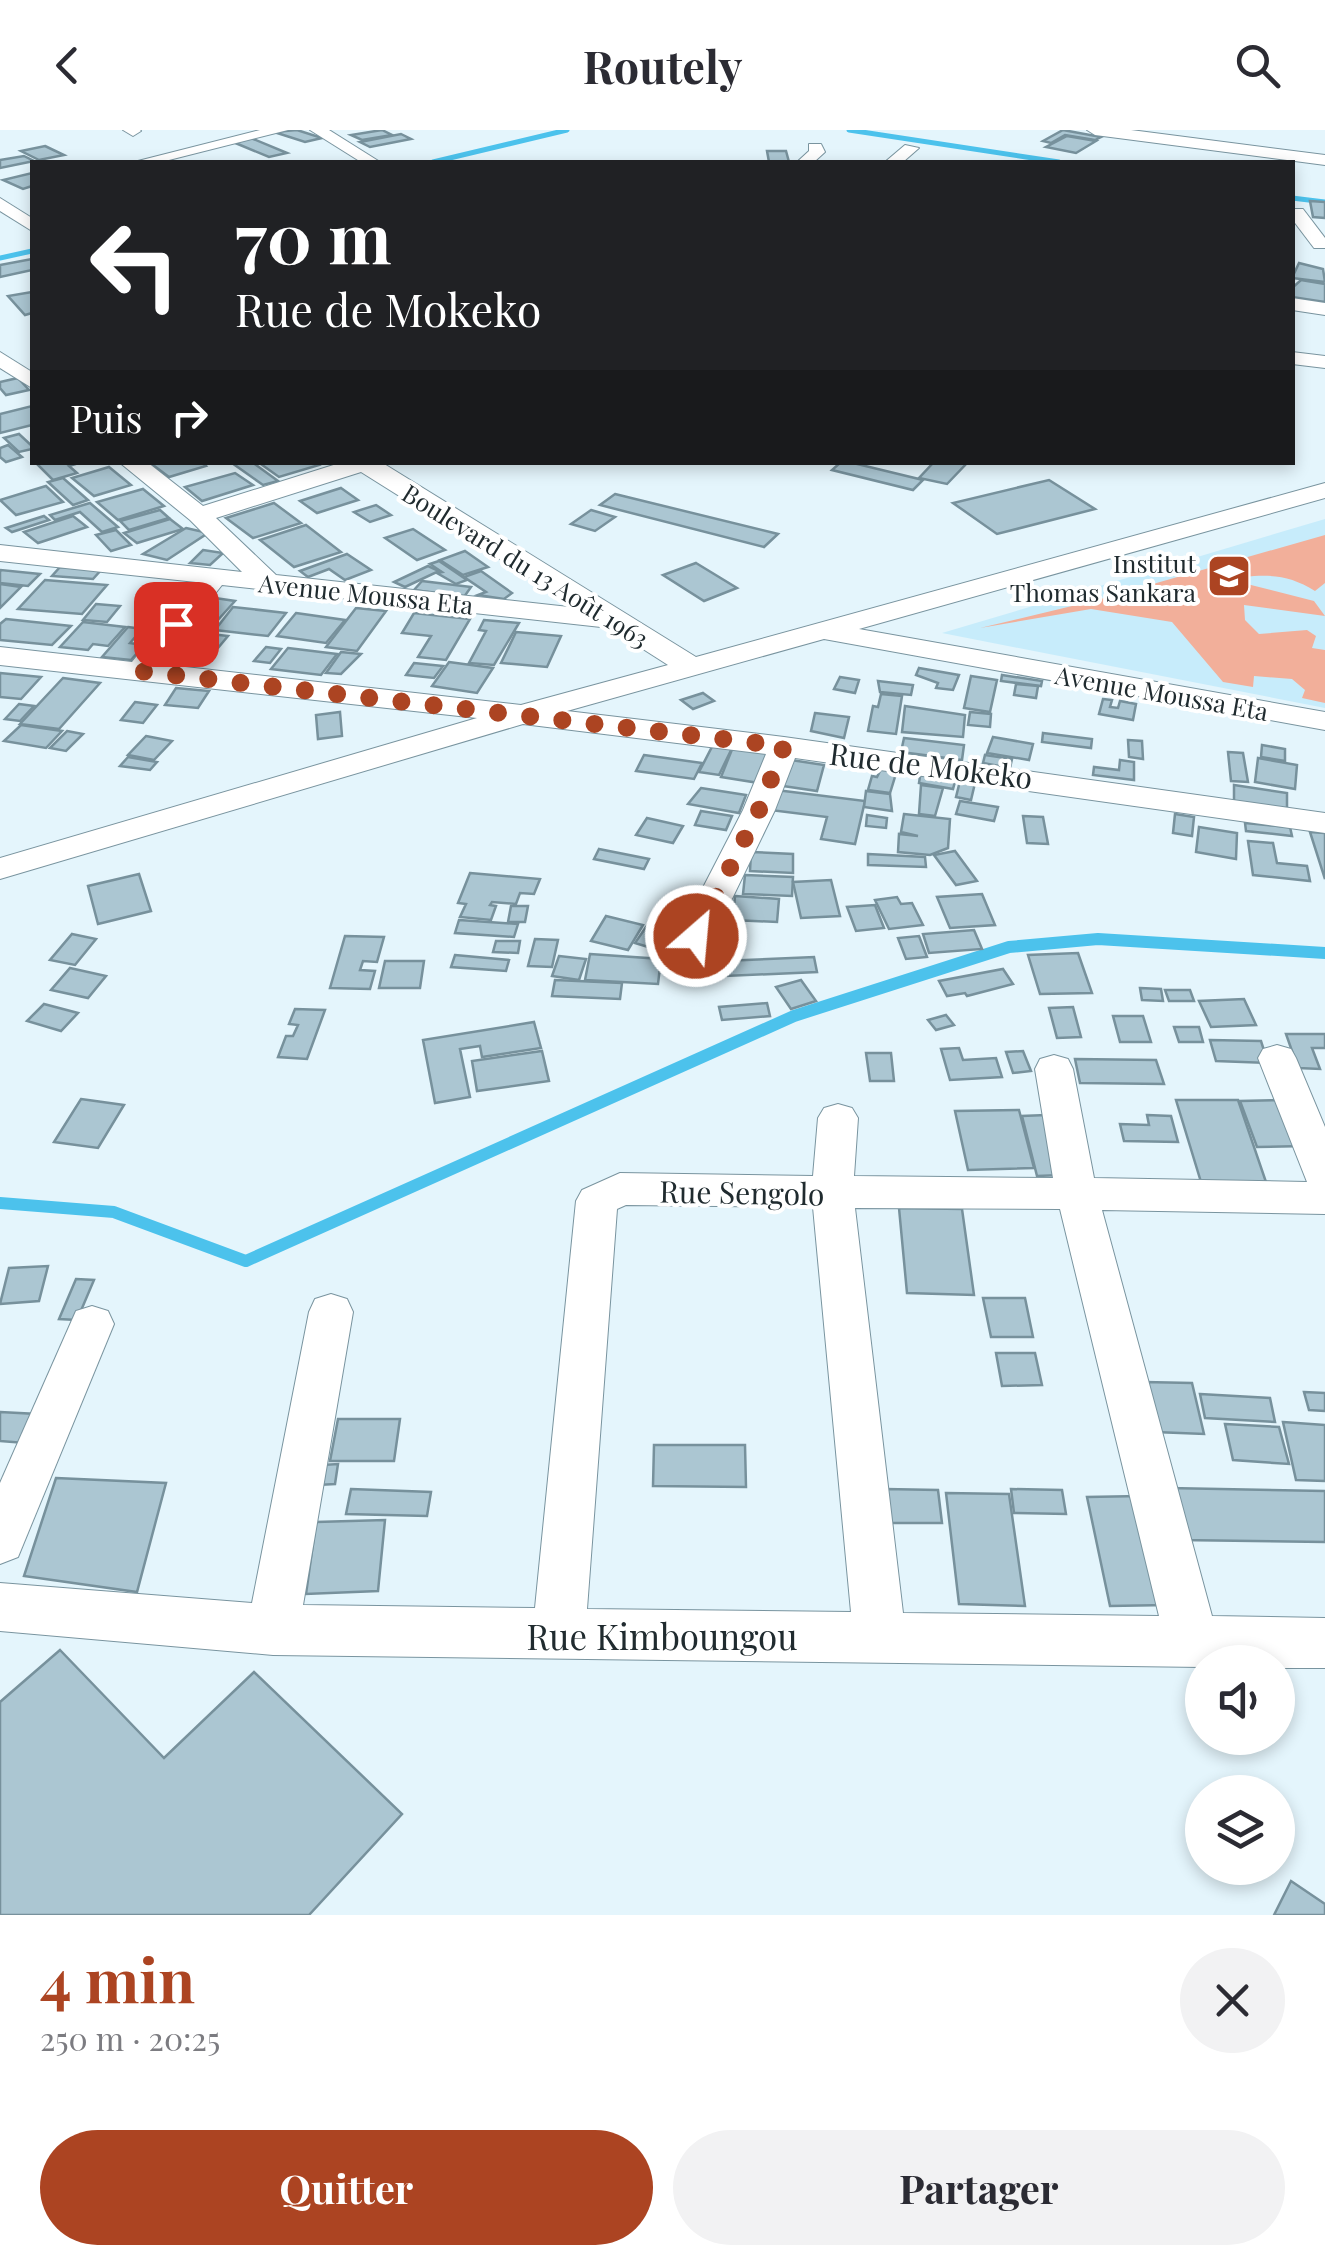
<!DOCTYPE html>
<html lang="fr">
<meta charset="utf-8">
<style>
:root{--surface:#fff;--page:#f2f2f3;--text:#2b2b33;--muted:#7c7c81;--accent:#ac4422}
body{margin:0;font-family:"Playfair Display",serif;background:var(--page);color:var(--text);height:100vh;display:flex;flex-direction:column;font-size:38px;white-space:nowrap}
*{box-sizing:border-box;margin:0}
p{font-size:32px;color:var(--muted)}
.icon{flex:none;width:55px;height:55px;fill:none;stroke:currentColor;stroke-width:2;stroke-linecap:round;stroke-linejoin:round}
.map{position:relative;height:1785px;overflow:hidden}
.side{display:flex;flex-direction:column;background:var(--surface);flex:1}
.side>*{flex:none}
.guide{position:absolute;left:30px;top:30px;width:1265px;height:305px;border-radius:0px;box-shadow:0 5px 15px #0003;background:#202124;color:#fff;overflow:hidden}
.fabs{position:absolute;left:1185px;top:1515px;display:grid;gap:20px}
.fabs a{display:grid;place-items:center;width:110px;height:110px;border-radius:50%;background:var(--surface);box-shadow:0 5px 15px #0003;font-size:50px}
.pin{position:absolute;display:grid;place-items:center;width:85px;height:85px;color:#fff;margin:-42px;border-radius:20px;box-shadow:0 5px 15px #0006}
.me{position:absolute;width:110px;margin:-55px;rotate:27deg;stroke-linejoin:round;filter:drop-shadow(0 0 8px #0008)}
.turn{display:flex;align-items:center;gap:35px;height:210px;padding:0 40px;font-size:45px}
.turn .icon{width:130px;height:130px;stroke-width:2.5}
.turn b{display:block;font-size:70px;line-height:85px}
.then{display:flex;align-items:center;height:95px;padding:0 40px;background:#0003;gap:20px;font-size:38px}
.round{display:grid;place-items:center;flex:none;width:105px;height:105px;border-radius:52px;background:var(--page)}
.head{display:flex;align-items:center;justify-content:space-between;height:170px;padding:0 40px}
h1{font-size:60px;font-weight:700;line-height:75px;color:var(--accent)}
.action{display:flex;gap:20px;margin-top:auto;padding:20px 40px}
.action a{flex:1;height:115px;border-radius:60px;background:var(--accent);color:#fff;font-size:40px;font-weight:700;line-height:115px;text-align:center}
.action a+a{background:var(--page);color:var(--text)}
header{display:flex;justify-content:space-between;align-items:center;height:130px;padding:0 40px;background:var(--surface);font-size:45px;font-weight:700}
.map>svg:first-child{display:block}
</style>
<header><svg class="icon" aria-label="back" viewBox="0 0 24 24"><path d="M15 5l-7 7 7 7"/></svg>Routely<svg class="icon" aria-label="search" viewBox="0 0 24 24"><circle cx="10" cy="10" r="6"/><path d="M15 15l6 6"/></svg></header>
<div class="map">
<svg width="1325" height="1785" viewBox="0 0 1325 1785">
<rect width="100%" height="100%" fill="#e4f5fc"/>
<polygon fill="#c7ecfb" points="1325,389 1325,578 942,503"/>
<path fill="#f2af9a" d="M1325,405V453L1315,461C1291,446 1272,444 1244,447L1239,452L1314,471L1325,486L1244,475L1245,490L1259,504L1307,500L1316,506L1312,518L1325,520V573L1302,568L1305,560L1292,549L1254,546L1253,557L1223,552L1172,492L1091,479L980,498L1097,470Z"/>
<g fill="none" stroke-linecap="round" stroke-linejoin="round">
<g stroke="#4cc2ec" stroke-width="5">
<polyline points="849,0 1059,32"/>
<polyline points="433,32 567,0"/>
<polyline points="1292,68 1325,72"/>
<polyline points="0,128 32,121"/>
</g>
<polyline stroke="#4cc2ec" stroke-width="12" points="0,1073 114,1082 246,1131 794,886 1009,817 1098,809 1325,823"/>
</g>
<g fill="#abc6d2" stroke="#77919c" stroke-width="2.5">
<polygon points="297,0 322,8 305,12 274,2"/>
<polygon points="382,0 392,5 362,10 351,5"/>
<polygon points="1063,0 1101,7 1095,10 1065,5 1051,13 1043,11"/>
<polygon points="401,4 411,9 370,17 360,12"/>
<polygon points="1067,6 1096,11 1076,23 1046,17"/>
<polygon points="251,8 287,23 269,27 233,12"/>
<polygon points="45,16 64,25 39,30 21,21"/>
<polygon points="767,21 786,21 789,32 769,32"/>
<polygon points="24,26 34,31 0,38 0,30"/>
<polygon points="32,43 32,56 23,59 3,50"/>
<polygon points="1310,71 1325,72 1325,88 1313,87"/>
<polygon points="32,129 32,140 0,147 0,135"/>
<polygon points="1299,133 1323,139 1325,152 1292,148"/>
<polygon points="1301,150 1325,154 1325,172 1292,167 1292,158"/>
<polygon points="32,162 32,183 25,185 8,166"/>
<polygon points="18,248 29,260 6,265 0,258 0,252"/>
<polygon points="32,276 32,295 0,303 0,284"/>
<polygon points="19,304 32,316 32,319 19,322 4,308"/>
<polygon points="8,315 22,327 6,332 0,327 0,318"/>
<polygon points="35,332 82,332 69,336 77,343 53,350"/>
<polygon points="149,332 202,332 206,336 169,347"/>
<polygon points="252,332 278,351 263,355 232,333"/>
<polygon points="258,332 315,332 319,335 279,347"/>
<polygon points="841,332 849,332 923,350 913,360 832,340"/>
<polygon points="934,332 968,332 947,354 919,348"/>
<polygon points="109,337 131,355 94,366 72,348"/>
<polygon points="235,343 253,355 202,371 185,357"/>
<polygon points="63,348 88,370 73,375 48,352"/>
<polygon points="1049,350 1095,379 997,404 953,373"/>
<polygon points="46,356 63,372 16,385 0,370"/>
<polygon points="341,358 358,370 317,383 300,371"/>
<polygon points="143,359 164,376 118,390 97,372"/>
<polygon points="615,364 778,404 764,417 600,375"/>
<polygon points="90,373 118,397 102,402 80,382 55,390 50,385"/>
<polygon points="274,373 301,393 253,408 226,388"/>
<polygon points="376,375 391,385 370,392 354,382"/>
<polygon points="160,380 169,388 129,400 120,391"/>
<polygon points="591,380 615,387 595,401 571,394"/>
<polygon points="44,386 49,390 12,402 6,398"/>
<polygon points="73,386 87,397 38,413 24,402"/>
<polygon points="170,389 183,399 137,413 124,403"/>
<polygon points="306,395 341,422 294,437 260,410"/>
<polygon points="186,398 208,403 167,430 143,424"/>
<polygon points="413,399 445,420 417,430 385,408"/>
<polygon points="116,400 131,415 111,421 96,405"/>
<polygon points="203,420 223,423 210,435 190,433"/>
<polygon points="465,421 488,437 463,445 440,430"/>
<polygon points="347,424 371,440 345,450 329,439 308,447 300,441"/>
<polygon points="439,431 467,450 456,454 437,443 442,442 430,434"/>
<polygon points="696,433 737,458 704,471 663,445"/>
<polygon points="428,436 439,441 405,457 394,452"/>
<polygon points="60,437 101,440 93,449 52,446"/>
<polygon points="481,441 512,463 504,469 478,465 486,462 464,447"/>
<polygon points="0,442 1,440 40,444 28,456 0,453"/>
<polygon points="45,450 107,455 82,484 18,479"/>
<polygon points="422,451 471,457 464,467 414,460"/>
<polygon points="0,454 21,457 0,478"/>
<polygon points="158,454 186,458 173,471 144,467"/>
<polygon points="215,468 235,471 217,491 197,489"/>
<polygon points="156,472 177,475 155,498 138,496"/>
<polygon points="96,474 120,476 107,492 83,490"/>
<polygon points="233,477 286,483 268,506 215,500"/>
<polygon points="356,478 386,481 357,521 326,517"/>
<polygon points="296,483 345,490 326,513 277,506"/>
<polygon points="414,483 470,489 446,530 418,527 431,506 402,503"/>
<polygon points="6,489 71,496 52,515 0,510 0,494"/>
<polygon points="484,490 519,493 494,535 469,533 486,501 479,500"/>
<polygon points="83,492 125,497 108,516 93,514 88,520 60,517"/>
<polygon points="128,497 142,499 130,513 144,515 131,530 102,527"/>
<polygon points="192,502 228,506 218,518 181,514"/>
<polygon points="516,502 561,506 547,537 501,533"/>
<polygon points="266,517 281,519 270,533 254,531"/>
<polygon points="288,518 337,524 321,545 271,539"/>
<polygon points="341,522 361,524 341,544 326,543"/>
<polygon points="449,532 493,538 477,563 432,556"/>
<polygon points="414,533 443,536 434,548 406,545"/>
<polygon points="919,538 959,545 953,560 936,558 938,553 916,545"/>
<polygon points="0,543 41,547 21,569 0,567"/>
<polygon points="1002,545 1042,551 1041,556 1001,551"/>
<polygon points="971,546 997,550 990,582 964,578"/>
<polygon points="840,547 859,550 855,563 834,559"/>
<polygon points="63,548 100,553 59,599 20,594"/>
<polygon points="878,551 913,555 911,565 880,562"/>
<polygon points="1016,554 1038,556 1036,568 1014,565"/>
<polygon points="176,558 209,561 198,578 165,575"/>
<polygon points="703,563 714,571 693,579 681,570"/>
<polygon points="881,564 902,566 896,604 868,601 873,576 878,577"/>
<polygon points="1103,569 1112,570 1110,577 1118,578 1120,571 1136,574 1133,590 1099,584"/>
<polygon points="135,572 157,575 143,593 121,590"/>
<polygon points="19,574 34,576 20,591 5,589"/>
<polygon points="905,576 965,585 963,607 902,602"/>
<polygon points="340,582 342,606 318,609 316,585"/>
<polygon points="970,582 991,584 990,597 968,595"/>
<polygon points="815,583 849,587 844,608 811,601"/>
<polygon points="21,595 62,601 46,618 4,611"/>
<polygon points="67,601 83,604 66,621 50,618"/>
<polygon points="1043,603 1092,609 1091,618 1042,612"/>
<polygon points="146,606 172,611 154,630 128,625"/>
<polygon points="993,607 1033,614 1029,630 987,623"/>
<polygon points="904,608 964,615 962,630 901,622"/>
<polygon points="1128,610 1142,611 1143,629 1129,627"/>
<polygon points="715,611 734,614 719,645 699,642"/>
<polygon points="1262,615 1285,619 1285,631 1261,627"/>
<polygon points="733,617 771,623 759,653 721,647"/>
<polygon points="1228,622 1243,623 1248,652 1231,651"/>
<polygon points="644,625 702,633 694,649 636,641"/>
<polygon points="985,625 1012,629 1010,638 983,633"/>
<polygon points="128,627 157,632 150,640 120,636"/>
<polygon points="1258,628 1297,635 1295,659 1255,652"/>
<polygon points="791,630 824,635 817,661 783,656"/>
<polygon points="1120,630 1134,632 1134,650 1093,645 1094,637 1119,640"/>
<polygon points="876,634 898,637 890,663 868,660 872,646 877,647 880,641 874,640"/>
<polygon points="921,640 957,644 953,659 919,653"/>
<polygon points="960,651 975,653 971,670 956,667"/>
<polygon points="921,655 943,658 935,686 919,684"/>
<polygon points="1234,655 1287,663 1287,680 1234,672"/>
<polygon points="701,658 746,665 739,683 688,674"/>
<polygon points="776,660 865,671 855,714 821,709 827,687 770,680"/>
<polygon points="866,661 890,664 892,681 864,677"/>
<polygon points="960,671 998,677 994,691 956,684"/>
<polygon points="701,681 732,686 726,700 695,695"/>
<polygon points="904,684 950,689 948,718 930,725 898,722 899,704 918,706 901,702"/>
<polygon points="1175,684 1194,687 1192,706 1173,703"/>
<polygon points="867,685 887,688 886,698 866,696"/>
<polygon points="1023,686 1043,687 1048,714 1027,713"/>
<polygon points="647,688 683,696 673,713 636,705"/>
<polygon points="1245,693 1290,697 1292,706 1246,701"/>
<polygon points="1199,697 1237,703 1236,729 1196,722"/>
<polygon points="1310,702 1325,703 1325,749"/>
<polygon points="1248,711 1273,713 1277,733 1307,736 1310,751 1253,745"/>
<polygon points="599,719 649,729 644,739 594,729"/>
<polygon points="955,721 977,751 956,755 934,725"/>
<polygon points="751,722 793,724 793,743 750,741"/>
<polygon points="868,724 925,727 926,737 868,735"/>
<polygon points="470,743 540,749 534,764 520,763 516,774 492,772 490,775 496,776 491,790 460,787 466,774 458,773"/>
<polygon points="139,744 151,781 98,794 88,756"/>
<polygon points="745,745 793,747 792,766 743,764"/>
<polygon points="831,750 840,786 801,788 793,752"/>
<polygon points="982,764 995,795 950,798 937,767"/>
<polygon points="735,766 779,769 777,792 733,790"/>
<polygon points="897,767 901,774 912,773 923,795 889,799 875,770"/>
<polygon points="875,775 884,798 856,801 847,777"/>
<polygon points="511,776 528,776 525,792 508,792"/>
<polygon points="606,786 643,795 628,820 591,811"/>
<polygon points="459,790 518,794 514,807 455,803"/>
<polygon points="646,797 679,807 668,823 635,813"/>
<polygon points="974,800 982,819 929,823 923,804"/>
<polygon points="72,804 96,809 75,835 50,830"/>
<polygon points="345,806 384,807 377,832 363,831 360,840 375,841 370,859 330,858"/>
<polygon points="919,806 927,827 906,829 898,808"/>
<polygon points="535,809 558,810 552,837 528,836"/>
<polygon points="496,811 520,811 518,823 493,822"/>
<polygon points="1078,823 1092,863 1040,864 1028,825"/>
<polygon points="590,824 661,829 658,854 585,850"/>
<polygon points="455,825 509,830 506,841 451,837"/>
<polygon points="559,826 586,829 579,850 552,846"/>
<polygon points="814,827 817,842 725,846 722,831"/>
<polygon points="385,831 424,831 420,858 379,858"/>
<polygon points="70,838 106,846 88,868 51,860"/>
<polygon points="1003,839 1013,854 967,866 965,863 947,866 939,851"/>
<polygon points="555,850 622,853 620,869 552,866"/>
<polygon points="801,850 816,871 791,879 776,857"/>
<polygon points="1140,858 1161,859 1163,871 1142,870"/>
<polygon points="1165,860 1190,860 1194,871 1169,871"/>
<polygon points="1244,869 1256,895 1211,897 1199,871"/>
<polygon points="767,873 770,886 722,890 719,877"/>
<polygon points="44,874 78,883 61,901 27,891"/>
<polygon points="1073,877 1081,907 1057,908 1049,878"/>
<polygon points="295,879 325,880 307,929 278,927 286,906 293,906 298,895 289,894"/>
<polygon points="946,885 954,895 936,900 928,890"/>
<polygon points="1113,886 1143,886 1151,912 1120,912"/>
<polygon points="534,892 541,918 482,927 480,916 460,919 470,967 435,973 423,910"/>
<polygon points="1174,897 1199,897 1203,912 1179,912"/>
<polygon points="1286,904 1325,904 1325,918 1312,918 1320,939 1298,938"/>
<polygon points="1210,910 1261,911 1268,933 1216,931"/>
<polygon points="959,918 963,930 996,928 1002,947 950,950 941,919"/>
<polygon points="542,921 549,951 477,961 472,931"/>
<polygon points="1023,921 1031,941 1013,943 1006,922"/>
<polygon points="866,923 891,923 894,951 870,951"/>
<polygon points="1075,929 1156,930 1164,954 1080,953"/>
<polygon points="81,969 124,975 98,1018 54,1012"/>
<polygon points="1176,970 1238,970 1266,1052 1201,1052"/>
<polygon points="1286,970 1304,1016 1257,1017 1240,971"/>
<polygon points="1019,980 1034,1038 968,1040 955,981"/>
<polygon points="1046,985 1062,1045 1037,1046 1022,986"/>
<polygon points="1147,985 1171,986 1178,1012 1124,1011 1120,994 1149,995"/>
<polygon points="899,1078 962,1079 974,1165 907,1163"/>
<polygon points="48,1136 39,1171 0,1174 9,1138"/>
<polygon points="76,1149 94,1150 77,1190 59,1189"/>
<polygon points="983,1168 1025,1168 1033,1207 991,1207"/>
<polygon points="996,1223 1035,1223 1042,1255 1002,1256"/>
<polygon points="1144,1252 1192,1253 1204,1304 1155,1302"/>
<polygon points="1304,1262 1325,1263 1325,1281 1309,1280"/>
<polygon points="1200,1264 1270,1268 1275,1292 1205,1288"/>
<polygon points="0,1282 37,1284 25,1313 0,1311"/>
<polygon points="338,1289 400,1289 394,1331 330,1331"/>
<polygon points="1283,1292 1325,1295 1325,1351 1296,1350"/>
<polygon points="1225,1294 1279,1297 1289,1334 1233,1330"/>
<polygon points="654,1315 745,1315 746,1357 653,1356"/>
<polygon points="338,1334 335,1354 318,1355 322,1335"/>
<polygon points="56,1348 166,1353 137,1462 24,1446"/>
<polygon points="1168,1358 1325,1361 1325,1412 1179,1410"/>
<polygon points="351,1359 431,1362 427,1386 346,1384"/>
<polygon points="885,1359 938,1360 942,1393 888,1393"/>
<polygon points="1011,1359 1062,1360 1066,1384 1014,1383"/>
<polygon points="946,1363 1009,1364 1025,1476 959,1474"/>
<polygon points="1141,1366 1167,1475 1110,1476 1087,1367"/>
<polygon points="385,1390 378,1461 306,1464 316,1392"/>
<polygon points="60,1520 164,1628 254,1542 402,1684 309,1785 0,1785 0,1572"/>
<polygon points="1291,1751 1325,1774 1325,1785 1274,1785"/>
</g>
<g fill="none" stroke-linecap="round" stroke-linejoin="round">
<defs>
<g id="minor">
<polygon points="123,0 140,0 141,1 133,6"/>
<polygon points="260,0 288,0 161,32 134,32"/>
<polygon points="310,0 329,0 380,32 361,32"/>
<polygon points="1087,0 1131,0 1325,25 1325,35 1095,5"/>
<polygon points="809,14 821,14 825,22 814,32 797,32 809,21"/>
<polygon points="905,15 919,18 903,32 885,32"/>
<polygon points="0,68 32,88 32,101 0,81"/>
<polygon points="1292,79 1303,79 1325,108 1325,118 1314,118 1292,89"/>
<polygon points="1292,168 1325,173 1325,185 1292,180"/>
<polygon points="0,222 32,242 32,258 0,238"/>
<polygon points="1292,222 1325,226 1325,238 1292,234"/>
<path d="M119,332H147L203,376L343,332H381L696,527L1325,353V368L859,499L1325,582V600L824,509L567,581L784,607L1325,683V703L795,628L775,680L714,806L709,814L696,817L683,814L678,806L743,680L766,624L523,594L0,749V728L477,588L0,535V517L132,532L196,452L0,431V415L242,442L190,390ZM361,342L578,478L276,445L216,388ZM222,455L610,498L668,535L521,575L159,534Z"/>
<path d="M1277,915L1291,919L1296,928L1325,997V1084L1102,1080L1212,1486L1325,1488V1538H1278V1532H1202V1537L273,1525L0,1501V1453L252,1473L309,1182L315,1169L331,1164L347,1169L353,1182L303,1475L535,1478L576,1071L582,1060L620,1043L813,1046L818,988L824,978L838,974L852,978L858,988L854,1046L1053,1048L1035,939L1040,929L1054,925L1068,929L1073,939L1094,1048L1307,1052L1258,928L1263,919ZM626,1075L813,1077L851,1482L587,1479L617,1079ZM855,1078L1060,1079L1159,1486L903,1483Z"/>
<polygon points="92,1176 108,1181 114,1194 18,1427 0,1434 0,1353 76,1181"/>
</g>
</defs>
<use href="#minor" stroke="#79949f" stroke-width="2"/>
<use href="#minor" fill="#fff" fill-rule="evenodd"/>
</g>
<g fill="none" stroke-linecap="round" stroke-linejoin="round">
<polyline stroke="#ac4422" stroke-width="18" stroke-dasharray="0 32.4" points="176,494 139,541 784,616 759,680 696,806"/>
</g>
<defs>
<symbol id="school-square" viewBox="-11 -11 22 22"><rect x="-9" y="-9" width="18" height="18" rx="4" fill="#ac4422" stroke="#fff"/><path d="M0-5L7-2L0 1L-7-2ZM-4 1L0 2.5L4 1V4Q0 6-4 4Z" fill="#fff"/></symbol>
</defs>
<g fill-rule="evenodd">
<use href="#school-square" x="1204" y="421" width="50" height="50"/>
</g>
<g text-anchor="middle" dominant-baseline="central" stroke-width="8" stroke-linejoin="round" paint-order="stroke">
<g font-size="25" fill="#202b2f" stroke="#fff" text-anchor="end">
<text x="1196" y="432">Institut<tspan x="1196" dy="29">Thomas Sankara</tspan></text>
</g>
<g font-size="25" fill="#202b2f" stroke="#fff">
<text transform="translate(526 435) rotate(32)">Boulevard du 13 Août 1963</text>
<text transform="translate(366 463) rotate(6)">Avenue Moussa Eta</text>
<text transform="translate(1162 562) rotate(10)">Avenue Moussa Eta</text>
</g>
<g font-size="30" fill="#202b2f" stroke="#fff">
<text transform="translate(931 635) rotate(7)">Rue de Mokeko</text>
<text transform="translate(742 1062) rotate(1)">Rue Sengolo</text>
</g>
<g font-size="35" fill="#202b2f" stroke="#fff">
<text x="662" y="1505">Rue Kimboungou</text>
</g>
</g>
</svg>
<div class="fabs">
<a><svg class="icon" aria-label="sound" viewBox="0 0 24 24"><path d="M4 9h4l5-4v14l-5-4H4zM17 9q2 3 0 6"/></svg></a>
<a><svg class="icon" aria-label="layers" viewBox="0 0 24 24"><path d="M12 4l9 5-9 5-9-5zM3 14l9 5 9-5"/></svg></a>
</div>
<div class="pin" style="left:176px;top:494px;background:#d93025"><svg class="icon" aria-label="arrive" viewBox="0 0 24 24"><path d="M6 21V4h12l-3 4 3 4H6"/></svg></div>
<svg class="me" style="left:696px;top:806px" viewBox="-20 -20 40 40"><circle r="17" fill="#ac4422" stroke="#fff" stroke-width="3"/><path d="M0-11L8 9 0 5-8 9z" fill="#fff"/></svg>
<div class="guide">
<div class="turn"><svg class="icon" aria-label="left" viewBox="0 0 24 24"><path d="M17 20v-9H6M10 6l-5 5 5 5"/></svg><div><b>70 m</b>Rue de Mokeko</div></div>
<div class="then">Puis<svg class="icon" aria-label="right" viewBox="0 0 24 24"><path d="M7 20v-9h11M14 6l5 5-5 5"/></svg></div>
</div>
</div>
<section class="side">
<div class="head"><div><h1>4 min</h1><p>250 m · 20:25</p></div><a class="round"><svg class="icon" aria-label="close" viewBox="0 0 24 24"><path d="M6 6l12 12M18 6L6 18"/></svg></a></div>
<div class="action"><a>Quitter</a><a>Partager</a></div>
</section>
